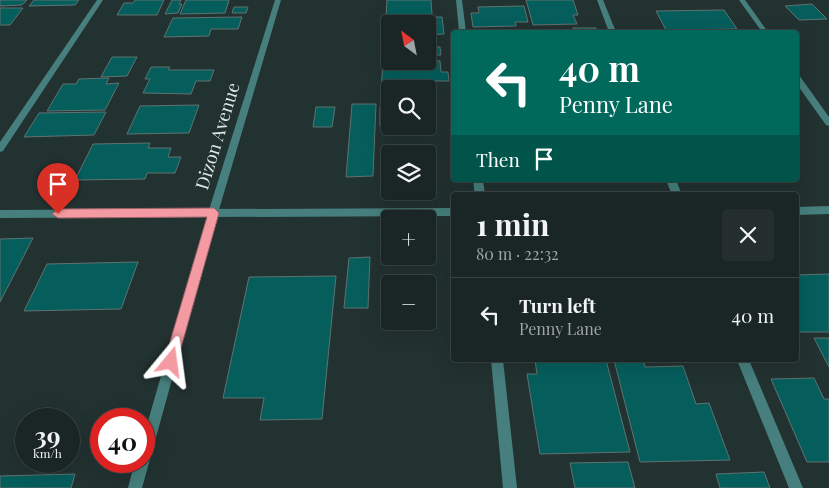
<!DOCTYPE html>
<meta charset="utf-8">
<style>
:root{--surface:#1a2625;--page:#232e2d;--text:#f1f3f6;--muted:#9fa5a7;--line:#384342}
body{margin:0;font-family:"Playfair Display",serif;background:var(--page);color:var(--text);height:100vh;display:flex;flex-direction:column;font-size:19px;white-space:nowrap}
*{box-sizing:border-box;margin:0}
p{font-size:16px;color:var(--muted)}
.icon{flex:none;width:28px;height:28px;fill:none;stroke:currentColor;stroke-width:2;stroke-linecap:round;stroke-linejoin:round}
.map{position:relative;flex:1;overflow:hidden}
.drawer{position:absolute;left:451px;top:192px;width:348px;height:170px;display:flex;flex-direction:column;background:var(--surface);border-radius:5px;box-shadow:0 5px 20px #0002,0 0 0 1px var(--line)}
.drawer>*{flex:none}
.top-card{position:absolute;left:451px;top:30px;width:348px;height:152px;border-radius:5px;box-shadow:0 5px 20px #0002,0 0 0 1px var(--line);background:#00695c;color:#fff;overflow:hidden}
.needle{width:32px;rotate:328deg}
.tools{position:absolute;left:381px;top:15px;display:grid;gap:10px}
.tools a{display:grid;place-items:center;width:55px;height:55px;border-radius:5px;background:var(--surface);box-shadow:0 5px 20px #0002,0 0 0 1px var(--line);font-size:25px}
.speed{position:absolute;left:15px;top:408px;display:flex;gap:10px;font-size:25px;font-weight:700;text-align:center}
.speed>*{display:grid;place-content:center;width:65px;height:65px;border-radius:50%;background:var(--surface);box-shadow:0 5px 20px #0002,0 0 0 1px var(--line);line-height:1}
.speed small{font-size:12px;font-weight:400}
.speed .limit{border:8px solid #d22;background:#fff;color:#111}
.pin{position:absolute;display:grid;place-items:center;width:42px;height:42px;color:#fff;margin:-51px -21px;border-radius:50% 50% 50% 0;rotate:-45deg;box-shadow:0 0 5px #0007}
.pin .icon{rotate:45deg}
.me{position:absolute;width:55px;margin:-28px;rotate:16deg;stroke-linejoin:round;filter:drop-shadow(0 0 4px #0008)}
.turn{display:flex;align-items:center;gap:18px;height:105px;padding:0 25px;font-size:22px}
.turn .icon{width:65px;height:65px;stroke-width:2.5}
.turn b{display:block;font-size:35px;line-height:42px}
.then{display:flex;align-items:center;height:48px;padding:0 25px;background:#0003;gap:10px;font-size:19px}
.round{display:grid;place-items:center;flex:none;width:52px;height:52px;border-radius:5px;background:var(--page)}
.head{display:flex;align-items:center;justify-content:space-between;height:85px;padding:0 25px}
h1{font-size:30px;font-weight:700;line-height:38px}
ul{padding:0;list-style:none}
li{display:flex;align-items:center;gap:15px;height:75px;padding:0 25px;border-top:1px solid var(--line)}
li div{flex:1}
li b{display:block;font-size:19px}
li em{font-style:normal}
.map>svg:first-child{display:block}
</style>
<div class="map">
<svg width="829" height="488" viewBox="0 0 829 488">
<rect width="100%" height="100%" fill="#223231"/>
<g fill="#055e5c" stroke="#5f7271">
<polygon points="0,0 27,0 22,5 0,6"/>
<polygon points="34,0 79,0 75,5 29,6"/>
<polygon points="135,0 164,0 157,15 117,15 124,3 133,3"/>
<polygon points="172,0 181,0 179,4 182,4 178,13 165,14"/>
<polygon points="186,0 229,0 225,13 180,14"/>
<polygon points="387,0 431,0 432,15 386,16"/>
<polygon points="526,0 573,0 578,15 573,15 577,24 533,25"/>
<polygon points="812,4 827,19 799,20 785,6"/>
<polygon points="524,6 528,22 515,22 516,26 473,27 471,13 479,13 478,7"/>
<polygon points="234,7 248,7 246,13 232,13"/>
<polygon points="0,8 23,8 10,25 0,25"/>
<polygon points="724,10 737,29 666,30 656,11"/>
<polygon points="242,17 238,29 211,29 209,36 164,37 173,18"/>
<polygon points="442,17 444,34 428,35 428,24 390,24 390,35 388,35 389,18"/>
<polygon points="573,28 596,28 597,32 574,32"/>
<polygon points="666,30 667,32 628,32 627,31"/>
<polygon points="683,31 736,31 737,32 683,32"/>
<polygon points="428,47 440,47 441,55 428,55"/>
<polygon points="112,57 137,57 127,76 101,77"/>
<polygon points="440,61 441,72 448,72 449,81 400,81 400,89 381,90 383,62"/>
<polygon points="151,67 170,67 168,70 214,70 210,81 196,81 191,94 143,93 150,79 145,79"/>
<polygon points="109,78 106,84 119,83 105,110 47,111 63,84 76,84 79,79"/>
<polygon points="386,94 390,94 390,126 426,126 426,134 385,134 385,126 380,126 380,107 386,107"/>
<polygon points="352,104 376,104 373,176 346,177"/>
<polygon points="199,105 189,133 127,134 140,106"/>
<polygon points="435,106 436,125 428,125 428,107"/>
<polygon points="316,107 335,107 332,127 313,127"/>
<polygon points="106,112 94,135 24,137 39,113"/>
<polygon points="150,143 148,148 171,148 168,157 181,157 175,173 147,173 145,179 75,180 93,144"/>
<polygon points="33,238 0,302 0,239"/>
<polygon points="370,257 368,308 344,308 349,258"/>
<polygon points="138,262 121,309 24,311 47,264"/>
<polygon points="829,274 829,332 796,332 796,275"/>
<polygon points="336,276 322,419 260,420 264,398 223,398 249,277"/>
<polygon points="814,338 829,338 829,367"/>
<polygon points="535,360 606,360 630,452 540,454 527,374 537,374"/>
<polygon points="614,360 643,360 645,367 683,366 696,404 709,403 730,460 640,462"/>
<polygon points="814,378 824,399 829,399 829,462 807,462 771,379"/>
<polygon points="628,462 635,488 575,488 570,463"/>
<polygon points="764,472 770,488 720,488 716,474"/>
<polygon points="75,474 71,488 0,488 0,476"/>
</g>
<g fill="none" stroke-linecap="round" stroke-linejoin="round">
<g fill="#467f7d" fill-rule="evenodd">
<polygon points="97,0 103,0 3,151 0,152 0,142"/>
<polygon points="456,0 462,0 466,32 459,32"/>
<polygon points="597,0 603,0 616,32 609,32"/>
<polygon points="739,0 745,0 768,32 762,32"/>
<polygon points="796,75 799,75 829,117 829,126 826,125 796,83"/>
<polygon points="473,180 483,180 485,195 475,195"/>
<polygon points="666,180 676,180 682,195 672,195"/>
<polygon points="829,206 829,214 796,215 796,207"/>
<polygon points="454,208 454,216 0,218 0,210"/>
<polygon points="491,360 503,360 517,488 503,488"/>
<polygon points="737,360 749,360 803,488 789,488"/>
</g>
<polygon fill="#467f7d" fill-rule="evenodd" points="275,0 281,0 218,213 142,488 128,488 135,461 144,461 144,435 208,213"/>
</g>
<polygon fill="#f49aa2" stroke="#9f6469" points="214,208 219,213 177,362 175,367 171,369 166,367 164,362 207,217 58,218 52,214 58,209"/>
<g text-anchor="middle" dominant-baseline="central" stroke-width="4" stroke-linejoin="round" paint-order="stroke">
<g font-size="18" fill="#dfe9e8" stroke="#223231">
<text transform="translate(217 136) rotate(-73)">Dizon Avenue</text>
</g>
</g>
</svg>
<div class="tools">
<a><svg class="needle" viewBox="-14 -14 28 28"><path d="M0-13l5 13h-10z" fill="#e53935"/><path d="M0 13l5-13h-10z" fill="#9fa5a7"/></svg></a>
<a><svg class="icon" aria-label="search" viewBox="0 0 24 24"><circle cx="10" cy="10" r="6"/><path d="M15 15l6 6"/></svg></a>
<a><svg class="icon" aria-label="layers" viewBox="0 0 24 24"><path d="M12 4l9 5-9 5-9-5zM3 14l9 5 9-5"/></svg></a>
<a>+</a>
<a>−</a>
</div>
<div class="speed"><div>39<small>km/h</small></div><div class="limit">40</div></div>
<div class="pin" style="left:58px;top:214px;background:#d93025"><svg class="icon" aria-label="arrive" viewBox="0 0 24 24"><path d="M6 21V4h12l-3 4 3 4H6"/></svg></div>
<svg class="me" style="left:171px;top:362px" viewBox="-20 -20 40 40"><path d="M0-17L14 15 0 8-14 15z" fill="#f49aa2" stroke="#fff" stroke-width="4"/></svg>
<div class="top-card">
<div class="turn"><svg class="icon" aria-label="left" viewBox="0 0 24 24"><path d="M17 20v-9H6M10 6l-5 5 5 5"/></svg><div><b>40 m</b>Penny Lane</div></div>
<div class="then">Then<svg class="icon" aria-label="arrive" viewBox="0 0 24 24"><path d="M6 21V4h12l-3 4 3 4H6"/></svg></div>
</div>
<section class="drawer">
<div class="head"><div><h1>1 min</h1><p>80 m · 22:32</p></div><a class="round"><svg class="icon" aria-label="close" viewBox="0 0 24 24"><path d="M6 6l12 12M18 6L6 18"/></svg></a></div>
<ul>
<li><svg class="icon" aria-label="left" viewBox="0 0 24 24"><path d="M17 20v-9H6M10 6l-5 5 5 5"/></svg><div><b>Turn left</b><p>Penny Lane</p></div><em>40 m</em></li>
</ul>
</section>
</div>
